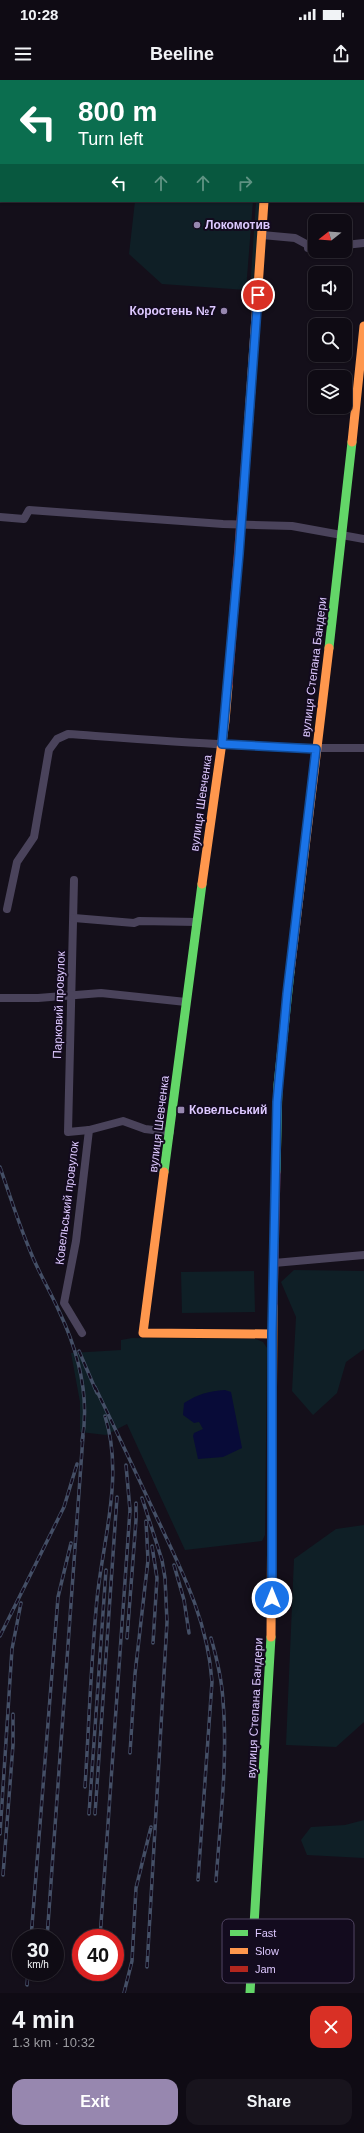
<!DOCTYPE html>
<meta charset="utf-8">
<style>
:root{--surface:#0f0b14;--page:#18141d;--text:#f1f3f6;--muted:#9b9ba0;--line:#2f2b34;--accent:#9787af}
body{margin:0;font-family:Arial,sans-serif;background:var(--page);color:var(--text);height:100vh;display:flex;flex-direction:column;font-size:15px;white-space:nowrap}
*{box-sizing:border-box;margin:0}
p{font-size:13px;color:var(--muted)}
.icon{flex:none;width:22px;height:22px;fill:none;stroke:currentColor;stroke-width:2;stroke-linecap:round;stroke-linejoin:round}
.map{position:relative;height:1913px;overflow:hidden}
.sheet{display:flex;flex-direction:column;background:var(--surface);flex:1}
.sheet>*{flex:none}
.top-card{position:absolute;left:0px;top:0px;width:364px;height:122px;box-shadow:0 1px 3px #0004,0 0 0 1px var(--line);background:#0b6e4f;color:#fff;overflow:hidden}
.needle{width:26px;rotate:253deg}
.fabs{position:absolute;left:308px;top:134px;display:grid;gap:8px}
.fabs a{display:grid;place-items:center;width:44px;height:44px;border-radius:8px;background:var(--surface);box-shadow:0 1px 3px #0004,0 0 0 1px var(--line);font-size:20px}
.speed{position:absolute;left:12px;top:1849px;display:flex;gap:8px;font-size:20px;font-weight:700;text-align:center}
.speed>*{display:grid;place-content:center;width:52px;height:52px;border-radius:50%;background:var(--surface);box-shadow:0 1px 3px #0004,0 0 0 1px var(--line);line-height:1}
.speed small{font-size:10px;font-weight:400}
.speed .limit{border:6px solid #d22;background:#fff;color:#111}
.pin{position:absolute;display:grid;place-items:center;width:34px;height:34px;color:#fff;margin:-17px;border:2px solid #fff;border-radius:50%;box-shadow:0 1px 4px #0007}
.me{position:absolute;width:44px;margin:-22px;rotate:0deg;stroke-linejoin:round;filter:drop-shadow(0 0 3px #0008)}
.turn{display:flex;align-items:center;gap:14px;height:84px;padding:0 12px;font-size:18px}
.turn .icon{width:52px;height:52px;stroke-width:2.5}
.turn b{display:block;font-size:28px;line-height:34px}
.lanes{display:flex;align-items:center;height:38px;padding:0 12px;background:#0003;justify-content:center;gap:20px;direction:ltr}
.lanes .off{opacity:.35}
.round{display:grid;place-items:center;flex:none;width:42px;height:42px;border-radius:12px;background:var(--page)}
.head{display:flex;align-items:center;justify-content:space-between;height:68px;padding:0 12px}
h1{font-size:24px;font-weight:800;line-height:30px}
.cta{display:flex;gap:8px;margin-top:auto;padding:8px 12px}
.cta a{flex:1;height:46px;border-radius:12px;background:var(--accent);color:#fff;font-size:16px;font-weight:800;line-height:46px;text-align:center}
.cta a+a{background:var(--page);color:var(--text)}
.status{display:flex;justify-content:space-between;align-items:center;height:28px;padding:0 20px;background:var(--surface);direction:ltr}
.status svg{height:11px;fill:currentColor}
header{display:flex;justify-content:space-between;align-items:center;height:52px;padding:0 12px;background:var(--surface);font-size:18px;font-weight:800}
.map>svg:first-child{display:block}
</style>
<div class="status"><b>10:28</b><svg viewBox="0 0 49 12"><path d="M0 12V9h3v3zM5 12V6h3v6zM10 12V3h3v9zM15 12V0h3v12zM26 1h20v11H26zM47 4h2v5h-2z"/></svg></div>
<header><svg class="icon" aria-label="menu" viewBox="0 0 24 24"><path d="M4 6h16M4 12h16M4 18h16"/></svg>Beeline<svg class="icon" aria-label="share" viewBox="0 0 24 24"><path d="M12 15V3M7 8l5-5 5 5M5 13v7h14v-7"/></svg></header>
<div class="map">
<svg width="364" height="1913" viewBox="0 0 364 1913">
<rect width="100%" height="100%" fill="#140f1a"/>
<g fill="#0f1f26">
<polygon points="135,121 253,121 246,210 162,204 129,174"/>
<polygon points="256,121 260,121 253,210 250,210"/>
<polygon points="294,1190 364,1191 364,1269 346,1282 337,1313 313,1335 292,1311 296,1237 281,1202"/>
<polygon points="254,1191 255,1232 182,1233 181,1192"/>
<polygon points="132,1258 256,1259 263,1262 267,1268 265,1455 262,1461 185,1470 127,1344 106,1355 80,1352 80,1322 71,1273 121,1270 121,1260"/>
<polygon points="364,1445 364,1642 336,1667 286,1665 294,1479 336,1449"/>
<polygon points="364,1740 364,1778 307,1775 301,1760 311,1747 345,1745"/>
</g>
<path fill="#080b38" d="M225,1310L231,1312L242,1368L223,1377L198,1379L193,1356L194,1353L203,1349L199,1342L194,1343L183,1335L184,1323C198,1314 209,1311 225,1310Z"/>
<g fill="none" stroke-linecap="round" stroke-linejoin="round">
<g stroke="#4a435b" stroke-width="8">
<polyline points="262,155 295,158 308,165 308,168 315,167"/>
<polyline points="345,165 364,163"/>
<polyline points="0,437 24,439 29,430 223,444 292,446 364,459"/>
<polyline points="74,800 68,1052 89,1050 123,1041 145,1049 170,1052"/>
<path d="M7,829L17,782L34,757L49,670L57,659L68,654C166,661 265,669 364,668"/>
<polyline points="74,838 134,843 139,841 197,842"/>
<polyline points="0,918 38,918 101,913 186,922"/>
<polyline points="274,1183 364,1175"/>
<polyline points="82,1253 64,1223 76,1161 89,1050"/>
</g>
<g stroke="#63d668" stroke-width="9">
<polyline points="329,568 352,362"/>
<polyline points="164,1092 202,804"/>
<polyline points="276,1092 278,1005 290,892"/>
<polyline points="250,1913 271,1557"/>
</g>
<g stroke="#ff974d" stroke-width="9">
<polyline points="273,0 273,1"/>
<polyline points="248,351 264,121"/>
<polyline points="352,362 364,246"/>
<polyline points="202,804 225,641 228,606"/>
<polyline points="290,892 329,568"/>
<polyline points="164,1092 143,1253 272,1254"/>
<polyline points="271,1557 273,1226"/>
</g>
<g stroke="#b3261e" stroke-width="9">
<polyline points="228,606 248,351"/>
<polyline points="273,1226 276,1092"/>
</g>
<defs>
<g id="rail">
<path d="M0,1087C10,1116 19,1145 31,1173C39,1193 50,1211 59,1231C78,1271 90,1317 82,1361"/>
<polyline points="79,1271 97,1313"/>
<path d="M95,1307C116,1350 136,1393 156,1436C182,1491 208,1541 212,1602L198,1800"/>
<polyline points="142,1418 162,1480 165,1498 167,1542 147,1887"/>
<polyline points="152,1466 157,1498 153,1563"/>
<polyline points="174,1485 184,1520 189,1553"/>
<polyline points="0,1556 64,1427 77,1384"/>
<polyline points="127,1558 136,1440 136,1423"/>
<path d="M211,1558C217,1579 222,1600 223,1621C228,1681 220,1742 216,1801"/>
<polyline points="130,1673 135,1594 148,1480 146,1441"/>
<path d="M85,1707C89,1644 91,1581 97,1519C103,1459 124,1396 105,1336"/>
<polyline points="89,1734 106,1490"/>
<polyline points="95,1734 117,1417"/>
<polyline points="0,1754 12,1569 21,1523"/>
<polyline points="3,1795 13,1665 13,1634"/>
<polyline points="31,1858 58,1517 71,1463"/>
<polyline points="47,1858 83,1356"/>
<polyline points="100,1858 130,1430 126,1385"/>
<polyline points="27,1905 28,1892"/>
<polyline points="124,1913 132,1881 136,1808 151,1747"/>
</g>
</defs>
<use href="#rail" stroke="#444f66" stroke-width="3.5"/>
<use href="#rail" stroke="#130b1e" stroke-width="2" stroke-dasharray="6" stroke-linecap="butt"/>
</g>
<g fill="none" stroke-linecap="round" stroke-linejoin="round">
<defs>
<polyline id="route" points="258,215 239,474 222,664 316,669 287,914 277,1022 272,1254 272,1518"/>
</defs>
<use href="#route" stroke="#114b97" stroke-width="10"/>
<use href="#route" stroke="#1a73e8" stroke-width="7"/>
</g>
<g fill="#9787af" stroke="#130b1e" stroke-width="1.5">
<circle cx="197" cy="145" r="4"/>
<circle cx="224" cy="231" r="4"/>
<rect x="177" y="1026" width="8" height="8" rx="2"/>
</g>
<g text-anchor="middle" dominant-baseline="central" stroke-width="4" stroke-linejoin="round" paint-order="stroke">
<g font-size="12" font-weight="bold" fill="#ddc8ff" stroke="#130b1e" text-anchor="start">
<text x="205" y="145">Локомотив</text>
<text x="216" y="231" text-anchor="end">Коростень №7</text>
<text x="189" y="1030">Ковельський</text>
</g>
<g font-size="12" fill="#ddc8ff" stroke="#130b1e">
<text transform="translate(314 587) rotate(-83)">вулиця Степана Бандери</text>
<text transform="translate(201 723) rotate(-82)">вулиця Шевченка</text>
<text transform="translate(59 925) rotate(-88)">Парковий провулок</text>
<text transform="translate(159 1044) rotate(-83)">вулиця Шевченка</text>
<text transform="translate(67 1123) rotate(-83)">Ковельський провулок</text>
<text transform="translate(255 1628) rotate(-87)">вулиця Степана Бандери</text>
</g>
</g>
<rect x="222" y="1839" width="132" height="64" rx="6" fill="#130b1e" stroke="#504462" stroke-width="1"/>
<rect x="230" y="1850" width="18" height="6" fill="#63d668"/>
<rect x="230" y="1868" width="18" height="6" fill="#ff974d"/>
<rect x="230" y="1886" width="18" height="6" fill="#b3261e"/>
<g font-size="11" fill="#ddc8ff">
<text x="255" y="1857">Fast</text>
<text x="255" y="1875">Slow</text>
<text x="255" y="1893">Jam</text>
</g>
</svg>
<div class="fabs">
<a><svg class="needle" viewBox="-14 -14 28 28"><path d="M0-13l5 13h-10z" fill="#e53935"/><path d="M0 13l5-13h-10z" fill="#9b9ba0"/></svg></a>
<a><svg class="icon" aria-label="sound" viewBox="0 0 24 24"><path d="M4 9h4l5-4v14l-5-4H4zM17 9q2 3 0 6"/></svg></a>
<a><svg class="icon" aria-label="search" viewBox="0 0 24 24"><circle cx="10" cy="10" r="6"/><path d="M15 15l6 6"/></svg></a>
<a><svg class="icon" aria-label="layers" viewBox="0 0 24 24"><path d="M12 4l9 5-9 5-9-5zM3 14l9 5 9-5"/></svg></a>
</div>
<div class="speed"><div>30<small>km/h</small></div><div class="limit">40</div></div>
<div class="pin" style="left:258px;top:215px;background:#d93025"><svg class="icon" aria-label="arrive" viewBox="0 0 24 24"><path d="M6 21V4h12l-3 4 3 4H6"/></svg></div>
<svg class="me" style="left:272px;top:1518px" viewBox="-20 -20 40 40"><circle r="17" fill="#1a73e8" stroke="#fff" stroke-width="3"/><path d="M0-11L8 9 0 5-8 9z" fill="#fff"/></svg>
<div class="top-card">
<div class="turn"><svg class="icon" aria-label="left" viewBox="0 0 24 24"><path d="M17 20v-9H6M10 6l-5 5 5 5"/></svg><div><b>800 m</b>Turn left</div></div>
<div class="lanes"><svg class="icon" aria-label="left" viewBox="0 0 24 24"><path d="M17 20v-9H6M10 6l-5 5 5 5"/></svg><svg class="icon off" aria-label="ahead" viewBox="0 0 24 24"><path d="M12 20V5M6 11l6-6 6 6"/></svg><svg class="icon off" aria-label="ahead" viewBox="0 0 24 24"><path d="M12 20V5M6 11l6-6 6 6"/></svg><svg class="icon off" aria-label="right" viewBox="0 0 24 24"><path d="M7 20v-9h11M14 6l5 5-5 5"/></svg></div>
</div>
</div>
<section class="sheet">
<div class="head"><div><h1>4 min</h1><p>1.3 km · 10:32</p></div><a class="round" style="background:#d93025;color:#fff"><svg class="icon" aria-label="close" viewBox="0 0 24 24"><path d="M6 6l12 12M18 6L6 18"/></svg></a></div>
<div class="cta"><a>Exit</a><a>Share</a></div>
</section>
